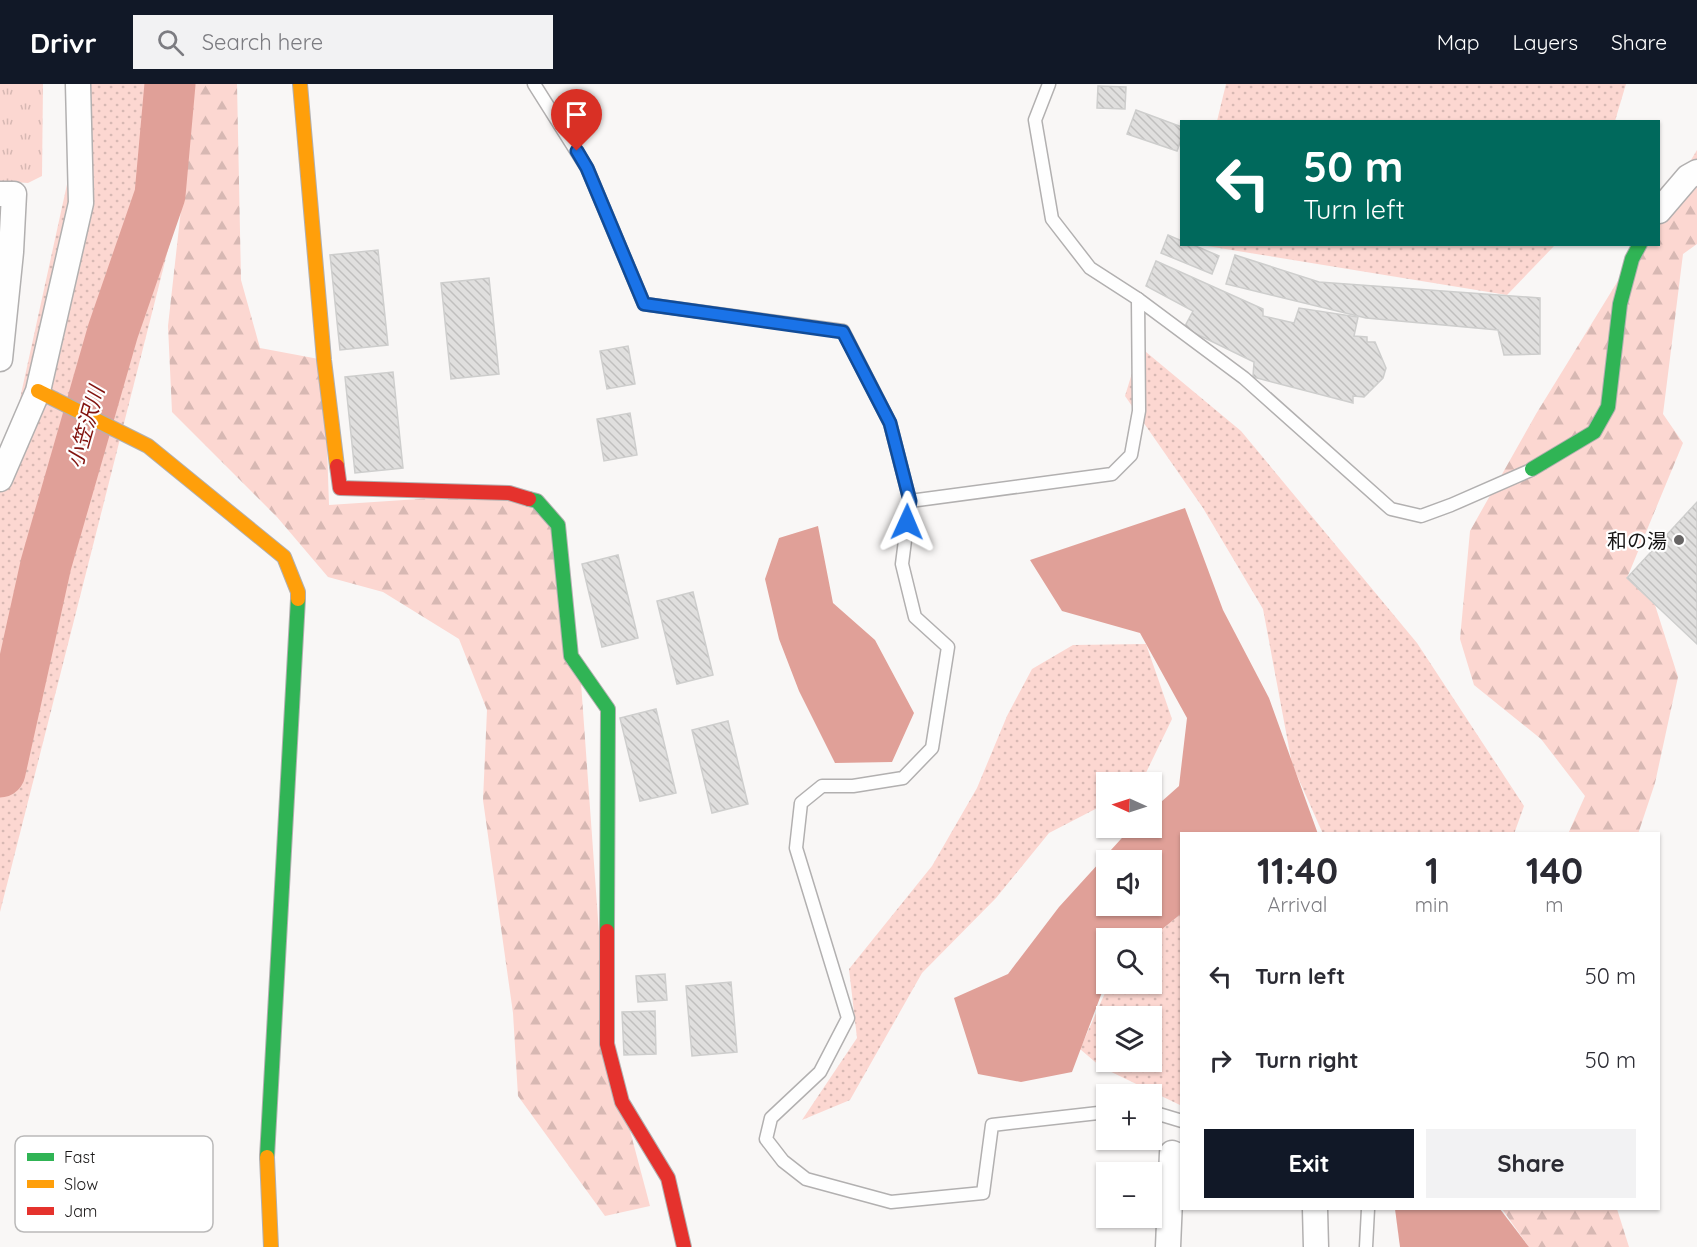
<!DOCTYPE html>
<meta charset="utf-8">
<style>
:root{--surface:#fff;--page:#f2f2f3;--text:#2b2b33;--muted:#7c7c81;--accent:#111827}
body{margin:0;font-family:Quicksand,"Noto Sans JP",sans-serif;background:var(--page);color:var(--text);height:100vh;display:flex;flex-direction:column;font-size:22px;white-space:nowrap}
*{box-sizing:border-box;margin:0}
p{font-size:20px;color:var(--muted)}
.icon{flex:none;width:33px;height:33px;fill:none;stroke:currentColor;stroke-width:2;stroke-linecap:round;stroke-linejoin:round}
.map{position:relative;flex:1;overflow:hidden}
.details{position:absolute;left:1180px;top:748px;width:480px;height:378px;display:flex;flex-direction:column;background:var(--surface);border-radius:0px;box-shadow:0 2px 4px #0004}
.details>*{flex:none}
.hud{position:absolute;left:1180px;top:36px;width:480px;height:126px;border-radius:0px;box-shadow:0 2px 4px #0004;background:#00695c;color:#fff;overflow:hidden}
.needle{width:39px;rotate:273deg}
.fabs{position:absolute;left:1096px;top:688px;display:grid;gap:12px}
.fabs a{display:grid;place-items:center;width:66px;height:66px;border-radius:0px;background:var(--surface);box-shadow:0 2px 4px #0004;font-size:30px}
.pin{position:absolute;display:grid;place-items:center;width:51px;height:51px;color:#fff;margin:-62px -26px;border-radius:50% 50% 50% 0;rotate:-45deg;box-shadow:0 0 6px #0007}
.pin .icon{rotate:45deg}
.me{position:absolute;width:66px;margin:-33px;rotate:1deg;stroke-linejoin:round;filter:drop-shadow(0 0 4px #0008)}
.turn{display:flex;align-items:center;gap:21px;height:126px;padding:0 24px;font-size:27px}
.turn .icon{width:78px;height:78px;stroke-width:2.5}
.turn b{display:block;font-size:42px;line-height:51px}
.eta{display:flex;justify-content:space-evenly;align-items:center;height:102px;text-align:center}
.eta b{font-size:36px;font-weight:800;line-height:42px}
.primary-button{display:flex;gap:12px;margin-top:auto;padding:12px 24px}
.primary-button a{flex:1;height:69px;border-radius:0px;background:var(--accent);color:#fff;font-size:24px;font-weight:800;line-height:69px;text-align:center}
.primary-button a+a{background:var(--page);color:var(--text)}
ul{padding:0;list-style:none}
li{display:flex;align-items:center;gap:18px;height:84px;padding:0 24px}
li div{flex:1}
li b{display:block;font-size:22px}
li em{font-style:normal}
header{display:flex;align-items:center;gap:36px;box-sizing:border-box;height:84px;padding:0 30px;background:var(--accent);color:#fff}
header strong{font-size:28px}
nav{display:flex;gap:33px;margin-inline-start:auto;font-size:21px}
.search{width:420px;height:54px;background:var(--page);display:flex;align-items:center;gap:15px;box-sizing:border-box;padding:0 21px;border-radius:0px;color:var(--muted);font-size:22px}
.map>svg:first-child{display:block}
</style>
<header>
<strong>Drivr</strong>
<div class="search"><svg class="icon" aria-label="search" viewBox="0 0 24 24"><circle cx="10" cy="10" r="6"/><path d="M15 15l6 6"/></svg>Search here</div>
<nav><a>Map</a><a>Layers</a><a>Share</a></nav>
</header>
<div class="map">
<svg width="1697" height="1163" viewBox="0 0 1697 1163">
<defs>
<pattern id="grass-dots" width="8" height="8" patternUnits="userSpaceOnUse" patternTransform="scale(1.5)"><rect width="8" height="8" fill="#fcd7d1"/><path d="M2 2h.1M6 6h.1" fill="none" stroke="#d7b8b3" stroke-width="1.8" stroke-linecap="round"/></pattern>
<pattern id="forest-firs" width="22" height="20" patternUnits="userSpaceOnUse" patternTransform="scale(1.5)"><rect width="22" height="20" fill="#fcd7d1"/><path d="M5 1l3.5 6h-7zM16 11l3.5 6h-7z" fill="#d7b8b3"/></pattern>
<pattern id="park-tufts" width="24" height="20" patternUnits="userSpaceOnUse" patternTransform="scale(1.5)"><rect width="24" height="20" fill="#fcd7d1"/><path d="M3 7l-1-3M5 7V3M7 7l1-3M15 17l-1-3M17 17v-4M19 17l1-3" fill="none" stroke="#d7b8b3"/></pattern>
<pattern id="building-back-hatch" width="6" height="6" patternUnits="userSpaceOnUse" patternTransform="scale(1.5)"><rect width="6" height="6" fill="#e0dfde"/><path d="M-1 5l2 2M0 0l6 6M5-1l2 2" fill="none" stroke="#c0bfbe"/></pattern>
</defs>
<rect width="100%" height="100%" fill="#f9f7f6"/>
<g fill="url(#grass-dots)" fill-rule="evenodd">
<polygon points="89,0 194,0 173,146 0,828 0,406"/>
<polygon points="1226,0 1626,0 1615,37 1217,37"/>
<polygon points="1201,161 1555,160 1555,161 1507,211"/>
<polygon points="1140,263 1241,347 1417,559 1524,722 1514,750 1323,750 1292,680 1263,525 1203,424 1125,312"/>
<polygon points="1146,560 1172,635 1141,699 1107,699 1107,719 1049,749 996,814 922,889 850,1016 802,1036 857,954 849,885 932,782 977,704 1007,632 1032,585 1073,561"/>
<path d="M1182,829V1022L1101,983L1080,965L1109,900H1152V855H1150ZM1107,933H1152V978H1107Z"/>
</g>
<g fill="url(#forest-firs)">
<polygon points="195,0 237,0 241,196 260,264 324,276 329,421 509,409 558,441 580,585 607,960 650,1122 605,1132 518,1012 513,929 483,716 487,626 459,555 383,508 328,493 277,433 172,328 168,242"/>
<polygon points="1697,66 1697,160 1683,170 1663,330 1683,359 1627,494 1655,521 1678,593 1655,699 1638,750 1568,750 1585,712 1541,655 1474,601 1460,555 1470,447 1536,330 1640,161 1659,160 1659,129"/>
<polygon points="1502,1125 1617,1125 1629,1163 1529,1163"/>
</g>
<polygon fill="url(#park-tufts)" points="0,0 43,0 42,92 28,99 0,97"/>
<g fill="#e0a098" fill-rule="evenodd">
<path d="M1185,424L1223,526L1269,614L1318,750H1182V829L1150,855H1107V895L1072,988L1021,998L978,990L954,914L1008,890L1059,823L1131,744H1152V726L1179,702L1187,634L1140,549L1062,527L1030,476ZM1107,777H1152V822H1107Z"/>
<polygon points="818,442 833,519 875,556 914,629 892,678 835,679 799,607 779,555 765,495 779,454"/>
<polygon points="1395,1125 1500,1125 1529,1163 1400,1163"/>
</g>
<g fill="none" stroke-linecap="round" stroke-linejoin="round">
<polyline stroke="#e0a098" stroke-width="51" points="0,688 46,480 113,247 160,111 170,0"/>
</g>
<g fill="url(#building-back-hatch)" stroke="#cececd" stroke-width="1.5">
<polygon points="1098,2 1126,3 1125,25 1097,24"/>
<polygon points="1136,26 1182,43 1182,53 1177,67 1127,50"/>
<polygon points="1168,151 1182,157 1182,160 1191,160 1219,172 1212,190 1161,169"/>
<polygon points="378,166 388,261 340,266 330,171"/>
<polygon points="1235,171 1319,198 1540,214 1540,270 1504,271 1498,246 1366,234 1226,200"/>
<polygon points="1156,177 1263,225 1263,232 1294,239 1299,224 1358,233 1354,252 1367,253 1367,258 1375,258 1386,284 1383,294 1364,313 1353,312 1353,319 1253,293 1254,278 1184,244 1193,227 1146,202"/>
<polygon points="489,194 499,290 451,295 441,199"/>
<polygon points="628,262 635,300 607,305 600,267"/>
<polygon points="393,288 403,384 355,389 345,293"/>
<polygon points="630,329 637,371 604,377 597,335"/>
<polygon points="1697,418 1697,560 1627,494"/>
<polygon points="618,471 638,554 602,563 582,480"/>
<polygon points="693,508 713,591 677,600 657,517"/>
<polygon points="656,625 676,709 640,717 620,634"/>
<polygon points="728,637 748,720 712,729 692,646"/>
<polygon points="665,890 667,916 638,918 636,892"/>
<polygon points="731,898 737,968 692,972 686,902"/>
<polygon points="655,927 656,970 624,971 622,928"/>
</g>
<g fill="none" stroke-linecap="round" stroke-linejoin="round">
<defs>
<g id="lane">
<polyline points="534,0 587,84 644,220 843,247 890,339 910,417 902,480 915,533 948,563 932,664 903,694 853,702 822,702 801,719 796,764 848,934 820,988 771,1034 766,1055 783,1077 806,1095 891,1118 983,1109 992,1041 1107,1028"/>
<polyline points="1049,0 1035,36 1052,135 1090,184 1138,215 1244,294 1391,425 1421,432 1451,421 1531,386"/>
<polyline points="910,417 1112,390 1131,371 1139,327 1138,215"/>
<polyline points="1152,1028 1182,1037"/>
<polyline points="1366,1163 1368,1125"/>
</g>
<g id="street">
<polyline points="0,110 14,110 11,168 0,275"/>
<polyline points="1659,127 1688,93 1697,88"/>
<polyline points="0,395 38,307 81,119 78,0"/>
<polyline points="1315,1125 1316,1163"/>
<polyline points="1168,1163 1172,1069 1182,1073"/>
</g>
<g id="fast">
<polyline points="1532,385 1594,348 1608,323 1620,220 1632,175 1640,160"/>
<polyline points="529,415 537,417 558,441 571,572 608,625 607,847"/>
<polyline points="267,1073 298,515"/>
</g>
<g id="slow">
<polyline points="300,0 324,276 337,382"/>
<polyline points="38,307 148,362 284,473 298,508 298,515"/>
<polyline points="267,1073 271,1163"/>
</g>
<g id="jam">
<polyline points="337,382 340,404 509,409 529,415"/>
<polyline points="607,847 607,960 622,1018 668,1094 684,1163"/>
</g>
</defs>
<use href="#lane" stroke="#b2b0b0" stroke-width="15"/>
<use href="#street" stroke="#b2b0b0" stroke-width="27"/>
<use href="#fast" stroke="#b2b0b0" stroke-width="16"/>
<use href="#slow" stroke="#b2b0b0" stroke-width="16"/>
<use href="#jam" stroke="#b2b0b0" stroke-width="16"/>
<use href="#lane" stroke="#fefefe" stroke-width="12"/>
<use href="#street" stroke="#fefefe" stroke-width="24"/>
<use href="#fast" stroke="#30b455" stroke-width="14"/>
<use href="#slow" stroke="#ff9f0a" stroke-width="14"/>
<use href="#jam" stroke="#e5322d" stroke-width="14"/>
</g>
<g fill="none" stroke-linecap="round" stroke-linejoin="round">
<defs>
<polyline id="route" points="577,67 587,84 644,220 843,248 890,339 910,417 907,438"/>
</defs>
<use href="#route" stroke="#114b97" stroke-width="15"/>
<use href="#route" stroke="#1a73e8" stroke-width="10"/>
</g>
<circle fill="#676565" stroke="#fff" stroke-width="2" cx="1679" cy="456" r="6"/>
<g text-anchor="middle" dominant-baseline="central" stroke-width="4.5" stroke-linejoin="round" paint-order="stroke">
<g font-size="20" fill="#191717" stroke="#fff" text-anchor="end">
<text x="1667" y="456">和の湯</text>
</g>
<g font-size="21" font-style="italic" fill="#82140f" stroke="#fff">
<text transform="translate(85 343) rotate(-74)">小笠沢川</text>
</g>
</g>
<rect x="15" y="1052" width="198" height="96" rx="9" fill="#fff" stroke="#bab9b9" stroke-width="1.5"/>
<rect x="27" y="1069" width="27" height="8" fill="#30b455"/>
<rect x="27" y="1096" width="27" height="8" fill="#ff9f0a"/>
<rect x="27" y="1123" width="27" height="8" fill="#e5322d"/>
<g font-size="16" fill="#191717">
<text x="64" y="1079">Fast</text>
<text x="64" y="1106">Slow</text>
<text x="64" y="1133">Jam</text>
</g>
</svg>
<div class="fabs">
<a><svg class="needle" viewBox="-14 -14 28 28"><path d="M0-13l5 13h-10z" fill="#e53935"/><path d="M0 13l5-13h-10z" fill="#7c7c81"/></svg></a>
<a><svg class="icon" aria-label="sound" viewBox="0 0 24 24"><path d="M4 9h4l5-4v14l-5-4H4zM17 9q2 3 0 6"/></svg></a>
<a><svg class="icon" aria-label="search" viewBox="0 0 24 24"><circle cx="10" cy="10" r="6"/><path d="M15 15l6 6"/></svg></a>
<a><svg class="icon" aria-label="layers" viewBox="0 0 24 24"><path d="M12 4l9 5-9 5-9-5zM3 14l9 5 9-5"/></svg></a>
<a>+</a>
<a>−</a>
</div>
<div class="pin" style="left:577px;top:67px;background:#d93025"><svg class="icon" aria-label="arrive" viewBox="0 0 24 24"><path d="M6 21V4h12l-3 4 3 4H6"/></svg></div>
<svg class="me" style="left:907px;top:438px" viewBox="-20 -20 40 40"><path d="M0-17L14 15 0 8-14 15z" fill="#1a73e8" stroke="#fff" stroke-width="4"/></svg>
<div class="hud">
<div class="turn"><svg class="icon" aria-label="left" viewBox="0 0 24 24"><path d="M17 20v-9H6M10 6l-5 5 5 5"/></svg><div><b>50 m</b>Turn left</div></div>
</div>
<section class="details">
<div class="eta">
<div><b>11:40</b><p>Arrival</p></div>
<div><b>1</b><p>min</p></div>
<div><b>140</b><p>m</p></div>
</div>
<ul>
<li><svg class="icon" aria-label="left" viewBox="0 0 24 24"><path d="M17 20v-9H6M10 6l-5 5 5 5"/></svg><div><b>Turn left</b></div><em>50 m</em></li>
<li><svg class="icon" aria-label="right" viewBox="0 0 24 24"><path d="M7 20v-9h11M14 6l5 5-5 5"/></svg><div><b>Turn right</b></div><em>50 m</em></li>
</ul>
<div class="primary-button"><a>Exit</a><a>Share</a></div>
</section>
</div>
